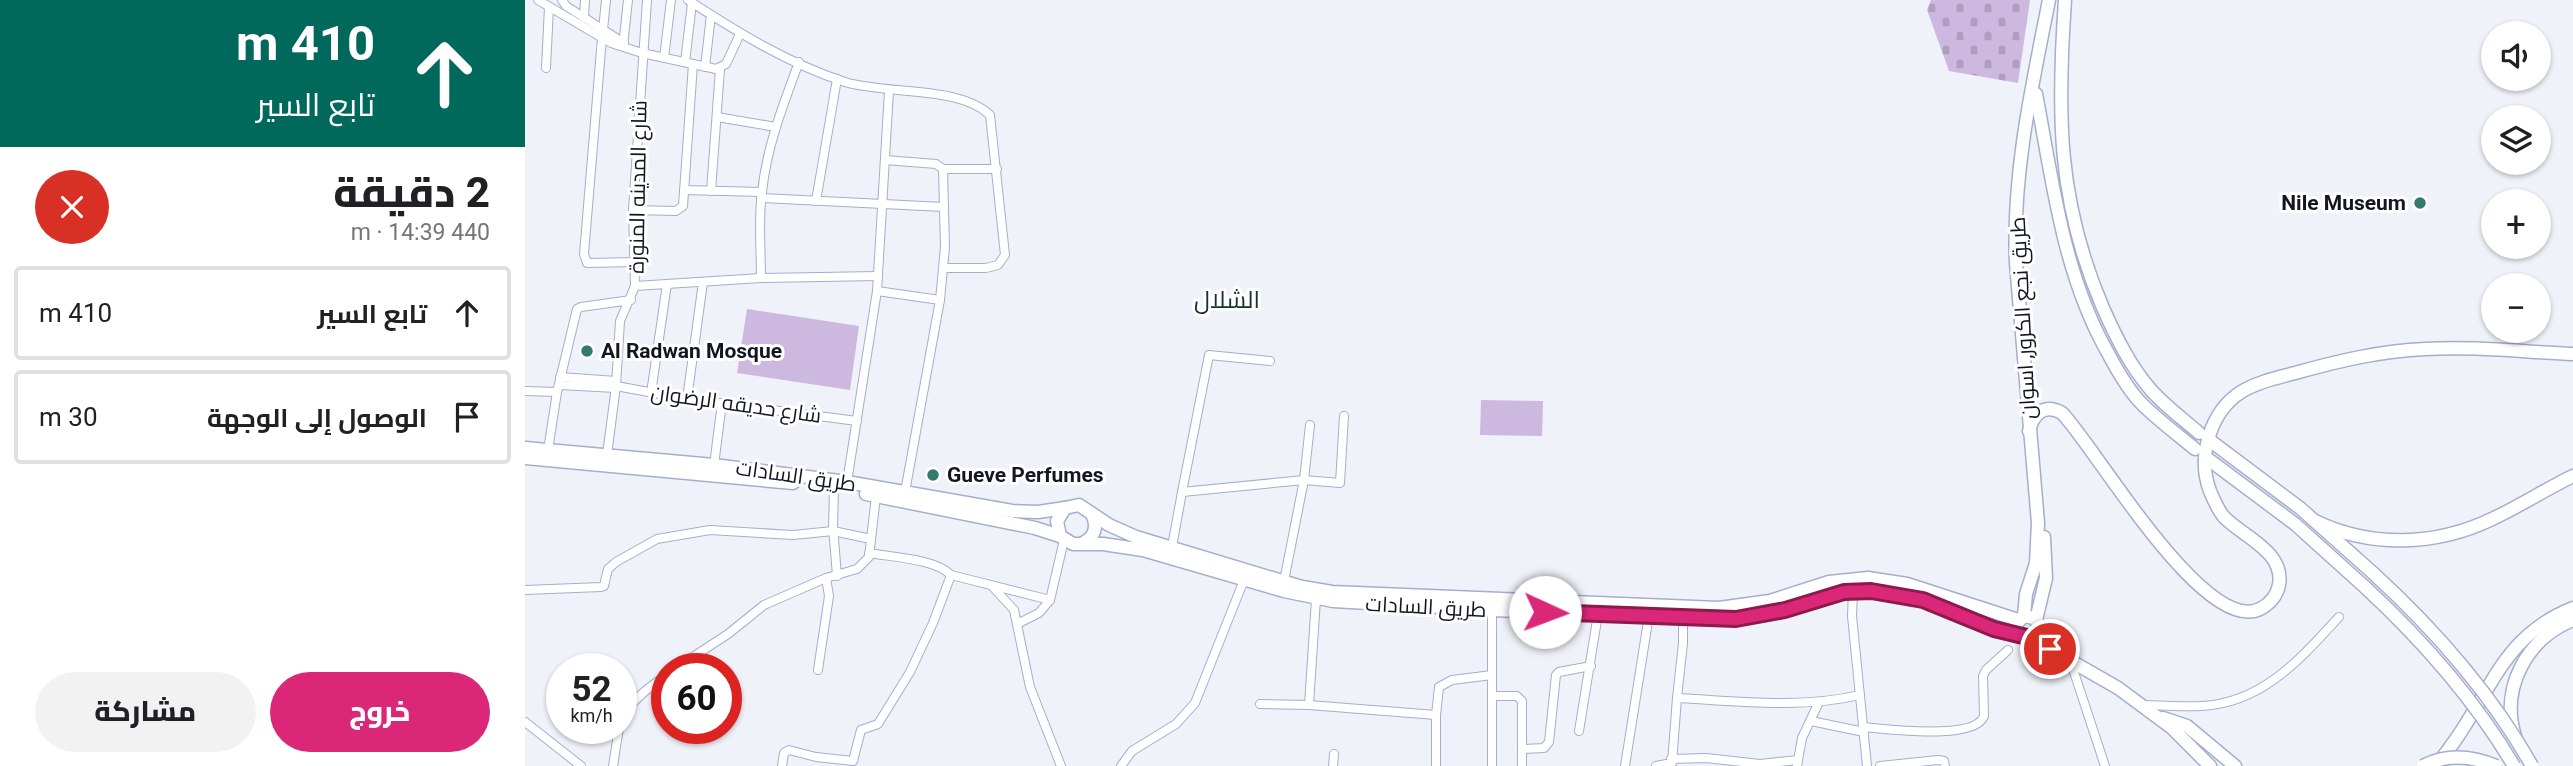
<!DOCTYPE html>
<html lang="ar">
<meta charset="utf-8">
<style>
:root{--surface:#fff;--page:#f2f2f2;--text:#202124;--muted:#757577;--line:#e0e0e0;--accent:#db2777}
body{margin:0;font-family:Roboto,Cairo,sans-serif;background:var(--page);color:var(--text);direction:rtl;height:100vh;display:flex;flex-direction:column;font-size:26px;white-space:nowrap}
*{box-sizing:border-box;margin:0}
p{font-size:23px;color:var(--muted)}
.icon{flex:none;width:38px;height:38px;fill:none;stroke:currentColor;stroke-width:2;stroke-linecap:round;stroke-linejoin:round}
.map{position:relative;flex:1;overflow:hidden;direction:ltr}
.sheet{display:flex;flex-direction:column;background:var(--surface);width:525px}
.sheet>*{flex:none}
.top-card{background:#00695c;color:#fff;overflow:hidden}
.controls{position:absolute;left:1956px;top:21px;display:grid;gap:14px}
.controls a{display:grid;place-items:center;width:70px;height:70px;border-radius:50%;background:var(--surface);box-shadow:0 2px 5px #0004;font-size:35px}
.speed{position:absolute;left:21px;top:653px;display:flex;gap:14px;font-size:35px;font-weight:700;text-align:center}
.speed>*{display:grid;place-content:center;width:91px;height:91px;border-radius:50%;background:var(--surface);box-shadow:0 2px 5px #0004;line-height:1}
.speed small{font-size:18px;font-weight:400}
.speed .limit{border:10px solid #d22;background:#fff;color:#111}
.pin{position:absolute;display:grid;place-items:center;width:60px;height:60px;color:#fff;margin:-30px;border:4px solid #fff;border-radius:50%;box-shadow:0 2px 7px #0007}
.me{position:absolute;width:77px;margin:-38px;rotate:92deg;stroke-linejoin:round;filter:drop-shadow(0 0 5px #0008)}
.turn{display:flex;align-items:center;gap:24px;height:147px;padding:0 35px;font-size:32px}
.turn .icon{width:91px;height:91px;stroke-width:2.5}
.turn b{display:block;font-size:49px;line-height:60px}
.round{display:grid;place-items:center;flex:none;width:74px;height:74px;border-radius:37px;background:var(--page)}
.head{display:flex;align-items:center;justify-content:space-between;height:119px;padding:0 35px}
h1{font-size:42px;font-weight:800;line-height:52px}
.primary-button{display:flex;gap:14px;margin-top:auto;padding:14px 35px}
.primary-button a{flex:1;height:80px;border-radius:42px;background:var(--accent);color:#fff;font-size:28px;font-weight:800;line-height:80px;text-align:center}
.primary-button a+a{background:var(--page);color:var(--text)}
ul{padding:0;list-style:none}
li{display:flex;align-items:center;gap:21px;height:94px;margin:0 14px 10px;padding:0 21px;border:4px solid var(--line);border-radius:7px}
li div{flex:1}
li b{display:block;font-size:26px}
li em{font-style:normal}
main{display:flex;flex:1;min-height:0}
.map>svg:first-child{display:block}
</style>
<main>
<div class="map">
<svg width="2048" height="766" viewBox="0 0 2048 766">
<defs>
<pattern id="cemetery-stones" width="16" height="16" patternUnits="userSpaceOnUse" patternTransform="scale(1.75)"><rect width="16" height="16" fill="#cdb9df"/><path d="M2 7V4a2 2 0 0 1 4 0v3zM10 15v-3a2 2 0 0 1 4 0v3z" fill="#af9ebf"/></pattern>
</defs>
<rect width="100%" height="100%" fill="#f0f2f9"/>
<polygon fill="url(#cemetery-stones)" points="1406,0 1505,0 1493,83 1424,71 1402,10"/>
<g fill="#cdb9df">
<polygon points="222,309 334,326 325,390 212,373"/>
<polygon points="956,400 1018,401 1017,436 955,435"/>
</g>
<g fill="none" stroke-linecap="round" stroke-linejoin="round">
<defs>
<g id="street">
<polyline points="13,0 86,43 117,53 191,69 201,64 215,34"/>
<polyline points="37,0 41,6 99,43"/>
<path d="M163,0C212,32 264,64 320,82C362,95 433,85 465,115L480,255L473,265L461,268H418"/>
<polyline points="59,18 60,0"/>
<polyline points="78,30 81,0"/>
<polyline points="77,38 59,254 62,263 110,262"/>
<polyline points="98,46 103,0"/>
<polyline points="139,58 146,0"/>
<polyline points="160,62 167,3"/>
<polyline points="180,67 186,15"/>
<polyline points="21,68 24,7"/>
<polyline points="192,117 251,127"/>
<polyline points="360,160 411,164 418,169 420,247 415,300 380,492"/>
<polyline points="418,169 472,169"/>
<polyline points="159,190 237,192"/>
<polyline points="186,191 195,69"/>
<polyline points="236,198 419,207"/>
<polyline points="291,201 312,79"/>
<polyline points="108,210 151,211 158,206 168,64"/>
<path d="M236,278C236,250 233,220 237,192C242,146 258,105 274,62"/>
<polyline points="110,286 236,278 353,276"/>
<polyline points="352,291 415,300"/>
<polyline points="35,377 91,381"/>
<polyline points="34,385 91,388"/>
<polyline points="91,386 162,399 332,421"/>
<polyline points="0,391 32,392"/>
<polyline points="126,393 142,284"/>
<polyline points="162,399 178,282"/>
<polyline points="23,450 32,392 52,309 56,307 106,300"/>
<polyline points="82,455 91,386 95,321 110,286 108,210 122,0"/>
<polyline points="189,465 197,403"/>
<polyline points="322,482 352,291 364,91"/>
<polyline points="309,488 308,527 312,576"/>
<polyline points="657,492 684,355 745,361"/>
<polyline points="647,547 657,492 779,480 815,483 819,416"/>
<path d="M344,553C367,557 411,559 426,575L525,600"/>
<polyline points="759,581 779,480 785,425"/>
<polyline points="468,587 489,610 505,687 536,766"/>
<polyline points="0,590 76,587 79,586 83,569 91,562 132,539 185,530 268,535 308,531 346,539"/>
<polyline points="1328,591 1327,616 1342,766"/>
<polyline points="967,610 967,766"/>
<path d="M1158,617V643L1152,698C1212,701 1275,709 1335,695"/>
<polyline points="492,624 514,613 525,600 539,540"/>
<polyline points="1545,660 1580,766"/>
<polyline points="151,668 203,634 239,605 301,578 332,569 344,557 351,496"/>
<polyline points="293,670 304,596 301,578"/>
<polyline points="967,696 992,696 997,701 997,766"/>
<polyline points="735,704 784,705 791,599"/>
<polyline points="784,705 911,715"/>
<path d="M1618,705C1637,705 1658,707 1677,706C1738,703 1776,658 1814,617"/>
<path d="M96,718C107,700 124,687 142,675"/>
<polyline points="1286,721 1339,732"/>
<polyline points="0,722 56,766"/>
<path d="M1338,727C1361,729 1450,741 1459,716L1458,676L1461,670L1483,650"/>
<polyline points="1054,731 1073,614"/>
<polyline points="997,749 1019,748 1024,742 1031,675 1034,672 1066,666"/>
<polyline points="1146,759 1181,758 1235,764 1273,760"/>
<polyline points="88,766 94,728"/>
<polyline points="257,766 259,753 264,750 291,757 328,761 336,730 353,724 385,672 408,623 426,575"/>
<polyline points="596,766 607,751 651,724 670,703 719,580"/>
<polyline points="808,766 809,754"/>
<polyline points="911,766 911,715 914,687 927,680 967,675"/>
<polyline points="1100,766 1124,615"/>
<polyline points="1131,766 1147,763 1152,698"/>
<polyline points="1272,766 1277,738 1294,702"/>
<polyline points="1355,766 1413,760 1419,761 1420,766"/>
</g>
<g id="primary">
<path d="M1540,0C1532,113 1532,201 1578,308C1591,337 1605,366 1626,390C1640,406 1658,419 1674,433"/>
<path d="M1511,94C1528,183 1538,275 1584,355C1593,372 1603,390 1617,404C1633,420 1652,434 1670,449"/>
<path d="M1504,431C1508,414 1519,403 1537,413C1571,448 1679,636 1735,609C1745,604 1752,595 1754,585C1760,552 1719,537 1700,518C1693,511 1689,500 1685,491C1672,457 1685,412 1716,392C1732,382 1752,378 1770,373C1813,361 1855,351 1900,349C1949,346 1999,352 2048,354"/>
<polyline points="1687,442 1775,508 1848,573"/>
<polyline points="0,448 189,465 322,482 487,511 513,512 540,508"/>
<polyline points="0,458 268,483"/>
<polyline points="1683,459 1770,524 1841,588"/>
<polyline points="341,494 510,528 535,536"/>
<path d="M1790,521C1846,548 1911,546 1967,519C1995,506 2021,489 2048,476"/>
<path d="M558,543C570,537 573,526 567,514"/>
<path d="M1499,616L1501,594L1511,563L1513,523L1491,263C1487,175 1507,86 1524,0"/>
<polyline points="1493,620 1382,584 1343,578 1304,582 1245,601 1194,608 807,592 777,587 611,537 584,525 554,505 540,508 532,521 535,536 548,544 578,544 618,550 759,591 808,601 967,610 1211,619 1260,610 1310,594 1346,591 1398,600 1469,629 1493,634"/>
<polyline points="1511,620 1521,578 1519,537"/>
<polyline points="1506,638 1512,633 1513,623 1509,618 1499,616 1491,624 1492,631 1496,636 1506,638 1593,688 1616,705 1647,728 1685,766"/>
<polyline points="1638,718 1662,726 1710,766"/>
<path d="M1990,736C1975,688 2002,638 2048,620"/>
<path d="M1911,766C1920,754 1929,743 1937,730C1971,678 1985,633 2048,608"/>
</g>
</defs>
<use href="#street" stroke="#a4aece" stroke-width="10"/>
<use href="#primary" stroke="#a4aece" stroke-width="15"/>
<use href="#street" stroke="#fff" stroke-width="8"/>
<use href="#primary" stroke="#fff" stroke-width="12"/>
<defs>
<g id="primary-bridge">
<path d="M1848,573C1909,629 1966,693 2007,766"/>
<path d="M1841,588C1897,640 1950,700 1989,766"/>
<path d="M1898,766C1921,754 1947,756 1971,766"/>
</g>
</defs>
<use href="#primary-bridge" stroke="#a4aece" stroke-width="15" stroke-linecap="butt"/>
<use href="#primary-bridge" stroke="#fff" stroke-width="12"/>
</g>
<g fill="none" stroke-linecap="round" stroke-linejoin="round">
<defs>
<polyline id="route" points="1020,612 1211,619 1260,610 1319,592 1346,591 1398,600 1469,629 1506,638 1525,649"/>
</defs>
<use href="#route" stroke="#8e194d" stroke-width="18"/>
<use href="#route" stroke="#db2777" stroke-width="12"/>
</g>
<g fill="#357a6f" stroke="#fff" stroke-width="2.5">
<circle cx="1895" cy="203" r="7"/>
<circle cx="62" cy="351" r="7"/>
<circle cx="408" cy="475" r="7"/>
</g>
<g text-anchor="middle" dominant-baseline="central" stroke-width="6" stroke-linejoin="round" paint-order="stroke">
<g font-size="21" fill="#131622" stroke="#fff">
<text transform="translate(113 187) rotate(-89)">شارع المدينه المنورة</text>
<text transform="translate(1498 318) rotate(-93)">طريق نجع الكرور, اسوان</text>
<text transform="translate(211 404) rotate(8)">شارع حديقه الرضوان</text>
<text transform="translate(271 476) rotate(8)">طريق السادات</text>
<text transform="translate(901 607) rotate(3)">طريق السادات</text>
</g>
<g font-size="21" font-weight="bold" fill="#131622" stroke="#fff" text-anchor="start">
<text x="1881" y="203" text-anchor="end">Nile Museum</text>
<text x="76" y="351">Al Radwan Mosque</text>
<text x="422" y="475">Gueve Perfumes</text>
</g>
<g font-size="24" fill="#11322d" stroke="#fff">
<text x="702" y="300">الشلال</text>
</g>
</g>
</svg>
<div class="controls">
<a><svg class="icon" aria-label="sound" viewBox="0 0 24 24"><path d="M4 9h4l5-4v14l-5-4H4zM17 9q2 3 0 6"/></svg></a>
<a><svg class="icon" aria-label="layers" viewBox="0 0 24 24"><path d="M12 4l9 5-9 5-9-5zM3 14l9 5 9-5"/></svg></a>
<a>+</a>
<a>−</a>
</div>
<div class="speed"><div>52<small>km/h</small></div><div class="limit">60</div></div>
<div class="pin" style="left:1525px;top:649px;background:#d93025"><svg class="icon" aria-label="arrive" viewBox="0 0 24 24"><path d="M6 21V4h12l-3 4 3 4H6"/></svg></div>
<svg class="me" style="left:1020px;top:612px" viewBox="-20 -20 40 40"><circle r="19" fill="#fff"/><path d="M0-13L10 11 0 6-10 11z" fill="#db2777"/></svg>
</div>
<section class="sheet">
<div class="top-card">
<div class="turn"><svg class="icon" aria-label="ahead" viewBox="0 0 24 24"><path d="M12 20V5M6 11l6-6 6 6"/></svg><div><b>410 m</b>تابع السير</div></div>
</div>
<div class="head"><div><h1>2 دقيقة</h1><p>440 m · 14:39</p></div><a class="round" style="background:#d93025;color:#fff"><svg class="icon" aria-label="close" viewBox="0 0 24 24"><path d="M6 6l12 12M18 6L6 18"/></svg></a></div>
<ul>
<li><svg class="icon" aria-label="ahead" viewBox="0 0 24 24"><path d="M12 20V5M6 11l6-6 6 6"/></svg><div><b>تابع السير</b></div><em>410 m</em></li>
<li><svg class="icon" aria-label="arrive" viewBox="0 0 24 24"><path d="M6 21V4h12l-3 4 3 4H6"/></svg><div><b>الوصول إلى الوجهة</b></div><em>30 m</em></li>
</ul>
<div class="primary-button"><a>خروج</a><a>مشاركة</a></div>
</section>
</main>
